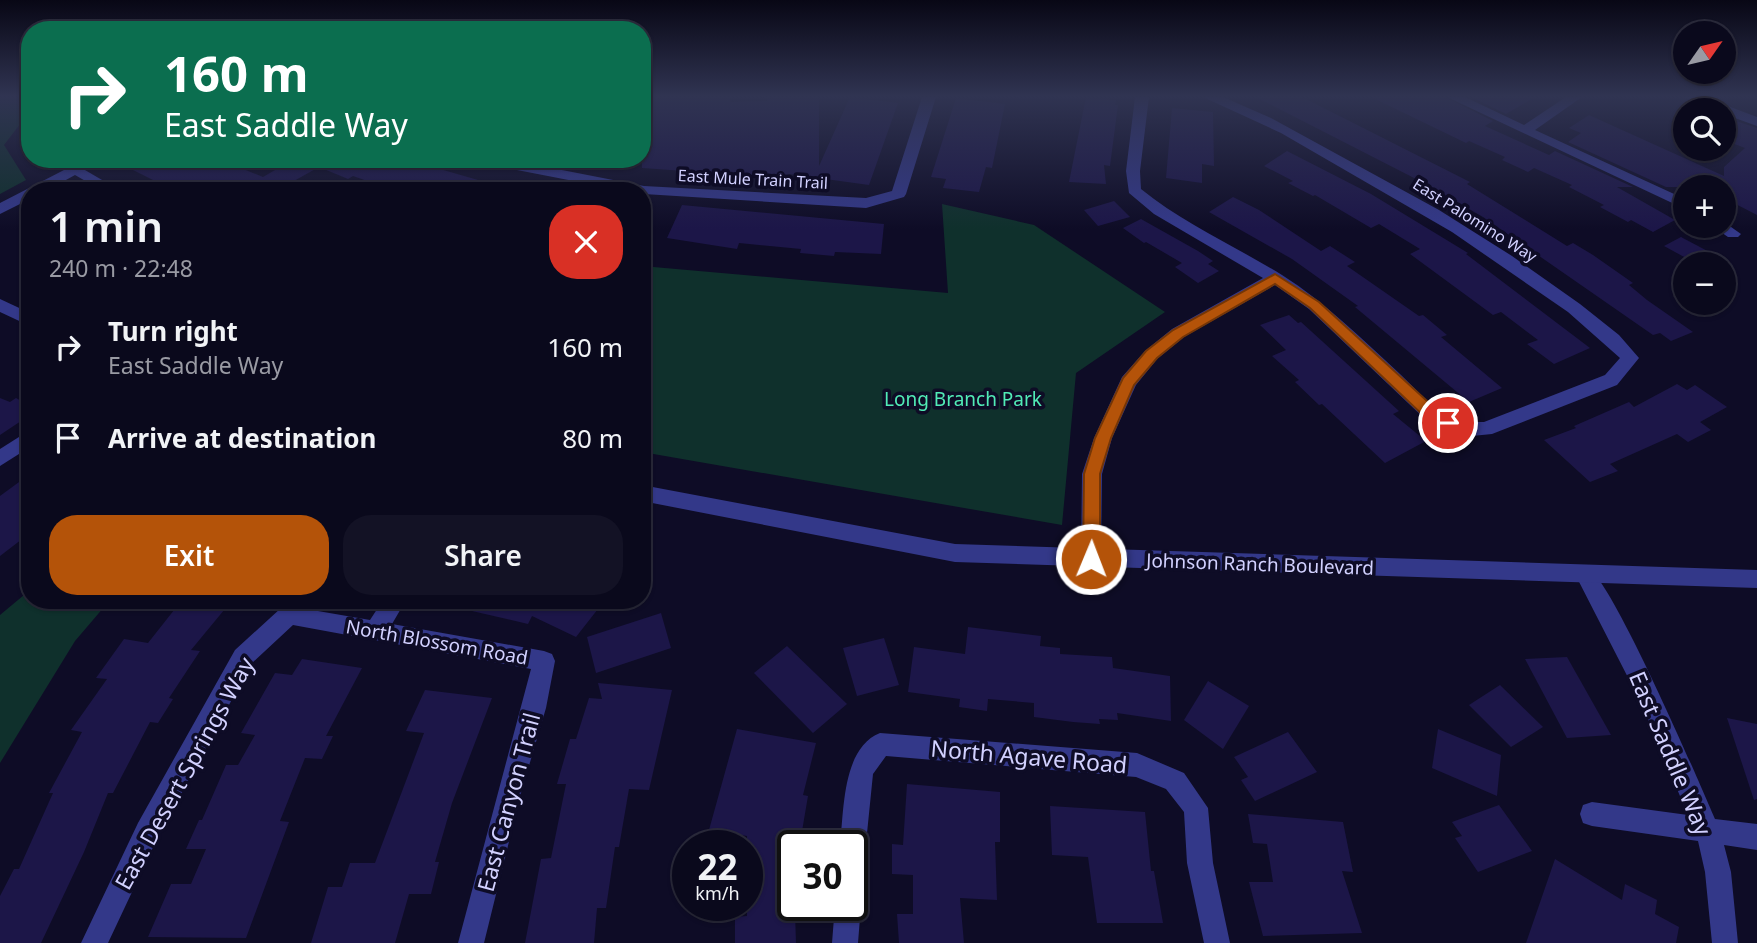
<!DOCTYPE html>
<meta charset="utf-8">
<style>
:root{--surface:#0a091c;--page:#131225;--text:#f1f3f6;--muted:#999aa3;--line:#2a2a3b;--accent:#b45309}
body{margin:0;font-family:"Noto Sans",sans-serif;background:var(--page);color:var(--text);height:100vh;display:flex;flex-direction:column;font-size:26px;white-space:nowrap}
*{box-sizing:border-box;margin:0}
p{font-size:23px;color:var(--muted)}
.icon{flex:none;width:38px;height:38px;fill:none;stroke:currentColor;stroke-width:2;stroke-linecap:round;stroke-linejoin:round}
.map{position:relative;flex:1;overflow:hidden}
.panel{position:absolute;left:21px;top:182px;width:630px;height:427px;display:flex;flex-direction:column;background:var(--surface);border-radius:28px;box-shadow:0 2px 5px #0004,0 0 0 2px var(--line)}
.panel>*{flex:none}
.banner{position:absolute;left:21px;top:21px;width:630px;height:147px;border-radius:28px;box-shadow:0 2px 5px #0004,0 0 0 2px var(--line);background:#0b6e4f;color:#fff;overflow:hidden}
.needle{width:46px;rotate:56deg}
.fabs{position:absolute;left:1673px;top:21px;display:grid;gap:14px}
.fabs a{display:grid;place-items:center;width:63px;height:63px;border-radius:50%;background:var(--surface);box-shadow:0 2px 5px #0004,0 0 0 2px var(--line);font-size:35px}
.speed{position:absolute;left:672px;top:830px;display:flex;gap:14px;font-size:35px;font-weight:700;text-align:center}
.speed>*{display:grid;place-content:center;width:91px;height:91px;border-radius:50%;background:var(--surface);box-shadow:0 2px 5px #0004,0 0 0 2px var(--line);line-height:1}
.speed small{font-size:18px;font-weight:400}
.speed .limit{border:4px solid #111;border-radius:10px;background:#fff;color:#111}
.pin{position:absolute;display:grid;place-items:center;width:60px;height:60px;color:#fff;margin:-30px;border:4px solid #fff;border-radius:50%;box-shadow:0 2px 7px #0007}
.me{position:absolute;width:77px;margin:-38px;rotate:1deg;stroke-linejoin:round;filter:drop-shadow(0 0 5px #0008)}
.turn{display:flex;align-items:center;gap:24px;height:147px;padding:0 28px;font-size:32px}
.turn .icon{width:91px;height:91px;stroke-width:2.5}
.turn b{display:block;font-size:49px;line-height:60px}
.round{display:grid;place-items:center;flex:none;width:74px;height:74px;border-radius:28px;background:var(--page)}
.head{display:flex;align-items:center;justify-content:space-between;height:119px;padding:0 28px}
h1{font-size:42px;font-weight:600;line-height:52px}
.cta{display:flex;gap:14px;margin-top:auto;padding:14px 28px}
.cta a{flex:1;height:80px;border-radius:28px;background:var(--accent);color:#fff;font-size:28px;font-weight:600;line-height:80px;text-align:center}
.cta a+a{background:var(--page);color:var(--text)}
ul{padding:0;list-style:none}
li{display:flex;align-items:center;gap:21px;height:91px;padding:0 28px}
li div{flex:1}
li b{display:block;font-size:26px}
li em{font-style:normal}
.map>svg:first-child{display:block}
</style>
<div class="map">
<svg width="1757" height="943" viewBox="0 0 1757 943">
<rect width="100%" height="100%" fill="#0e0c26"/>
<g fill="#0f302c">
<polygon points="0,97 30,97 30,111 4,145 26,180 0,194"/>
<polygon points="942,204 1034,225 1165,312 1076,373 1062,525 642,452 642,266 948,293"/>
<polygon points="30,590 30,600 110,600 75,641 0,763 0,615"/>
</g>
<g fill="#1c1648">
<polygon points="642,97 731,97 730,102 767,101 767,97 819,97 819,166 850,97 898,103 869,185 789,174 787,178 642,168"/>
<polygon points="1086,97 1116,100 1115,105 1118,105 1110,166 1104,165 1106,184 1069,182"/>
<polygon points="1256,97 1302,97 1470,182 1467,184 1567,246 1573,243 1593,255 1633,283 1629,285 1647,300 1693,332 1671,341 1660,333 1653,335 1483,217 1416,179"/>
<polygon points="1371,97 1445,97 1493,121 1485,126 1549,155 1555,151 1633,187 1617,187 1675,220 1653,232 1631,220 1628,222 1600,207 1604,205 1569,187 1572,185 1534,168 1528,172 1502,160 1505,157 1469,141 1466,143"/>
<polygon points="1471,97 1535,97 1506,114"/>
<polygon points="956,98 1005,104 992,168 986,167 979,192 943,188 946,179 931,177"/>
<polygon points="1172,108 1213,112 1214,166 1202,164 1202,183 1166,178"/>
<polygon points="1589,115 1724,176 1724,167 1745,148 1724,140 1724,124 1730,119 1757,128 1757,215 1724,198 1724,187 1666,187 1568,142 1581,133 1569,128"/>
<polygon points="1287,151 1371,194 1468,253 1466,254 1590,348 1554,364 1527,344 1538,340 1501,312 1493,315 1410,254 1420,249 1379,224 1371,228 1315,195 1313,196 1288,183 1293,181 1264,166"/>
<polygon points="111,159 219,159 263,177 294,159 405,159 499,186 498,191 396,191 353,176 348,179 319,167 285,186 294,191 175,191"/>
<polygon points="1233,197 1259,210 1321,251 1330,246 1355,262 1347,266 1419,316 1423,315 1447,335 1441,337 1502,388 1469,402 1355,307 1358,306 1292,259 1209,212"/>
<polygon points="1114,201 1130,217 1098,226 1084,210"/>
<polygon points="682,205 884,224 881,254 835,252 834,256 800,253 801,249 739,243 737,249 667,238"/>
<polygon points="1141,219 1198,251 1213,261 1208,264 1219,271 1198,283 1175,267 1182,263 1146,242 1144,243 1123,228"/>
<polygon points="1681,237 1732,264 1697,264 1664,246"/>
<polygon points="1289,315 1298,323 1301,322 1399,411 1393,414 1426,441 1385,463 1322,404 1319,405 1295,382 1299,380 1272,356 1286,350 1260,325"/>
<polygon points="1677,384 1687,390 1695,385 1727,407 1700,422 1711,430 1688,442 1677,434 1610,464 1618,471 1590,482 1544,440 1576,428 1574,426 1629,402 1634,407"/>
<polygon points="0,398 10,402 16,398 30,406 30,415 0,435"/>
<polygon points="30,474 30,533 0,556 0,496"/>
<polygon points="182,600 216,600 229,604 191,650 200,651 169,698 173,699 158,723 150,722 113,793 108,793 84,852 41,943 0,943 0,896 14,869 19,869 53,793 49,793 82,732 71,730 107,679 96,678 124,639 148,643"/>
<polygon points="460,600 605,600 576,637 532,616 528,624 459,608"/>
<polygon points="661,613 671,648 596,673 587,637"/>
<polygon points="968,627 1041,636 1040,646 1060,648 1060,654 1112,657 1113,668 1170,676 1171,721 1117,713 1118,720 1099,719 1100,724 1073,722 1034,717 1034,703 988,699 987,711 959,707 960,699 908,692 914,647 965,654"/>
<polygon points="884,638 899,685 857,696 843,648"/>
<polygon points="787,646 847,704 813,733 754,673"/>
<polygon points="1567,657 1611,735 1567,738 1525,659"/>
<polygon points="302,659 362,668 326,736 333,736 322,759 305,758 280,821 289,822 246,938 148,937 171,884 191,884 206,849 186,849 199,820 202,820 226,765 238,765 255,735 241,733 275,673 292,675"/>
<polygon points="1208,681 1249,706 1223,749 1184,720"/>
<polygon points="598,683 672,690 649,790 629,789 619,847 615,847 606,908 597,908 594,943 525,943 541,859 551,858 566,784 557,784 570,739 576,739 589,698 602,699"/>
<polygon points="1500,685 1543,727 1511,747 1469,705"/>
<polygon points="425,690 492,698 452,803 435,862 439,862 431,894 409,894 395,943 311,943 328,887 342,887 350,863 375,863 424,733 406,731"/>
<polygon points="1727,718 1757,724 1757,799 1754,800"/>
<polygon points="737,729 816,743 803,795 808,796 800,843 793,842 793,913 795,912 796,943 735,943 735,917 747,916 747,836 709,830"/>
<polygon points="1438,729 1501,755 1497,796 1432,768"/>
<polygon points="1288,732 1317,772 1255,801 1241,780 1248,777 1234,757"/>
<polygon points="907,784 1000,792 1000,842 995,842 997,900 960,898 964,943 899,943 897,914 913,914 913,875 892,874 892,844 903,845"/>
<polygon points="1499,805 1532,851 1478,872 1455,838 1462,836 1452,822"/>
<polygon points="1050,806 1145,812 1151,871 1154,871 1163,923 1097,923 1088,857 1052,855"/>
<polygon points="1248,814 1343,822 1353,872 1342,871 1362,933 1263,936 1249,882 1273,882 1267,844 1253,843"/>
<polygon points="1555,859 1622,900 1625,884 1657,900 1655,914 1679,927 1676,943 1526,943"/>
</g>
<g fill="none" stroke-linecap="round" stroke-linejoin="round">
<g fill="#333889" fill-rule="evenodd">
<polygon points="922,97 936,97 906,194 904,197 866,208 644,194 642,191 625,191 481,163 474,159 505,159 644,186 866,198 892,191"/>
<path d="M1135,97H1149L1140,171L1141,189C1184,224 1235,246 1282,275C1326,303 1362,339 1400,374C1426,399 1444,424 1484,422L1605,375L1620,358L1568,312L1452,232L1281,133L1203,97H1223L1271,118L1439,210L1512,256L1580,304L1619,335L1639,358L1617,385L1492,434L1462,437L1427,421L1309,309L1275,285L1184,337L1157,359L1136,385L1112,438L1102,474L1101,559L1098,565L1091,568L1084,565L1081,559L1082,474L1094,438L1122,377L1145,351L1172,329L1263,278L1154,214L1129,193L1126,171Z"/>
<polygon points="1447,97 1465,97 1524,125 1566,97 1582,97 1535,130 1685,199 1685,209"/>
<polygon points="1684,97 1704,97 1757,117 1757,126 1724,114 1724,110 1714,110"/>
<polygon points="48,159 66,159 121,191 103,191 75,175 46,191 30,191 30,199 0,214 0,203 64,170"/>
<polygon points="1724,222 1741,234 1738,237 1728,237 1712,226 1724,226"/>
<polygon points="30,430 30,447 0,466 0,449"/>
<path d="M1585,565C1610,574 1699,782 1715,819L1757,824V850L1724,845L1731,872L1738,943H1712L1705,872L1698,841L1592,826L1583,823L1580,814L1583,805L1592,802L1688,815L1639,699L1575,574L1578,568Z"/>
<polygon points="383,600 406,600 392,624 544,651 552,654 555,661 546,708 521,793 484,943 458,943 531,669 293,625 251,664 156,841 108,943 81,943 138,823 235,650 281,608 289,606 370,620"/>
<path d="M880,733L1137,753L1184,773L1208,808L1213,863L1230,943H1204L1187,863L1184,812L1166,789L1136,777L886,756L873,774L865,853L861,862L852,866V845H840C844,811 842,748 880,733Z"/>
<polygon points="852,894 857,896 861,905 858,943 832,943 835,905 852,905"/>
</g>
<g fill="#333889" fill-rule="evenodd">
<polygon points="0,299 30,313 30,326 0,312"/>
<polygon points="642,485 955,544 1757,570 1757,588 955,562 642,501"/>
</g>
</g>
<linearGradient id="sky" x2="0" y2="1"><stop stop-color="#080715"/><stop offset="0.42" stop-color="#303452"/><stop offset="1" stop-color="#303452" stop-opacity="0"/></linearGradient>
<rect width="1757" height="229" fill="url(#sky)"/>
<polygon fill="#b45309" stroke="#753606" stroke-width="2" points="1275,274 1319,302 1439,412 1453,419 1455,423 1453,427 1448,428 1428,420 1310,308 1275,284 1183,337 1157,358 1134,385 1111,438 1100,474 1100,559 1097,564 1085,564 1083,559 1084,474 1095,438 1123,378 1146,351 1173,330"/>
<g text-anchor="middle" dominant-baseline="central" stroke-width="7" stroke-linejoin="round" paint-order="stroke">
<g font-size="16" fill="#d2d1ff" stroke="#0e0c26">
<text transform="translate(753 179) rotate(3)">East Mule Train Trail</text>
<text transform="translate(1475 220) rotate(32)">East Palomino Way</text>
</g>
<g font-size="19" fill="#51ebb6" stroke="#0e0c26">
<text x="963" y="399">Long Branch Park</text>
</g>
<g font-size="19" fill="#d2d1ff" stroke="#0e0c26">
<text transform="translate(1260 564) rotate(2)">Johnson Ranch Boulevard</text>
<text transform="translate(437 642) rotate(10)">North Blossom Road</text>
</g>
<g font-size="23" fill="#d2d1ff" stroke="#0e0c26">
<text transform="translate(1671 753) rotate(67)">East Saddle Way</text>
<text transform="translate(1029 756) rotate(5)">North Agave Road</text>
<text transform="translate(184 773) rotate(-61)">East Desert Springs Way</text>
<text transform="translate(508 802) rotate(-75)">East Canyon Trail</text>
</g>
</g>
</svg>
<div class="fabs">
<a><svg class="needle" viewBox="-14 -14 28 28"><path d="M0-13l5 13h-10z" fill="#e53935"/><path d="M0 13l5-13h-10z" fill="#999aa3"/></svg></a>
<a><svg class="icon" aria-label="search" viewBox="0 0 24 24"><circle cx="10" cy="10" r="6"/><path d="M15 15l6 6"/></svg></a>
<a>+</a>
<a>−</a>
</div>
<div class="speed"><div>22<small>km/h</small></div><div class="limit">30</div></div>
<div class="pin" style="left:1448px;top:423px;background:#d93025"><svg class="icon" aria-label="arrive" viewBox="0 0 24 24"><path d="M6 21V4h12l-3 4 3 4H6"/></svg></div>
<svg class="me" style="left:1091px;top:559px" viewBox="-20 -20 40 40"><circle r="17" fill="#b45309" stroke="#fff" stroke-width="3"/><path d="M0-11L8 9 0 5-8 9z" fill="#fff"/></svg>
<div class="banner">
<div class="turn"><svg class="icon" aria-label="right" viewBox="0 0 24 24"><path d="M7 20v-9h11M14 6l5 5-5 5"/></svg><div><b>160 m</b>East Saddle Way</div></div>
</div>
<section class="panel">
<div class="head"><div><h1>1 min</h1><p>240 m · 22:48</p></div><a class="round" style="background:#d93025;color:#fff"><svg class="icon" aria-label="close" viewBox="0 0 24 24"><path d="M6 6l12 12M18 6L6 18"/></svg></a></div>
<ul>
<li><svg class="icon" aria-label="right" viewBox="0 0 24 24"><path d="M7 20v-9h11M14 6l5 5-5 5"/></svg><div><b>Turn right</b><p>East Saddle Way</p></div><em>160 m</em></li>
<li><svg class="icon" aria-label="arrive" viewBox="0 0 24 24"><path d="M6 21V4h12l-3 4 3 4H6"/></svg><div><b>Arrive at destination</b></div><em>80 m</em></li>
</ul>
<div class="cta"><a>Exit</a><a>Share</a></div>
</section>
</div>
